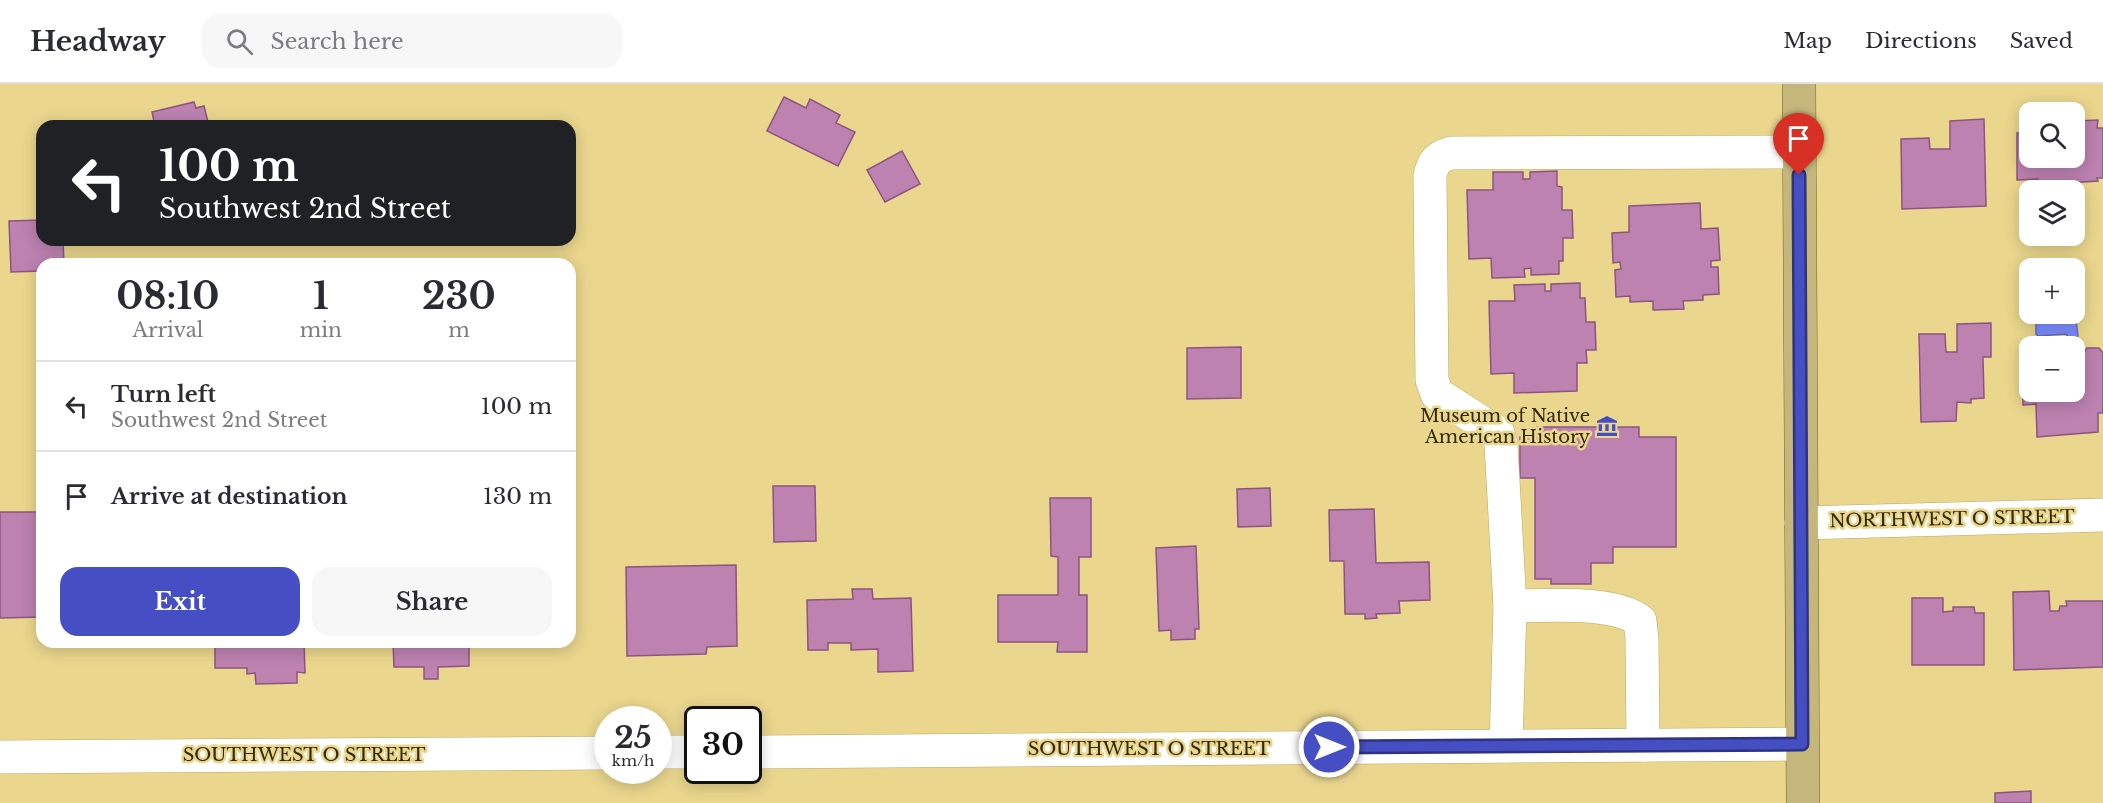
<!DOCTYPE html>
<meta charset="utf-8">
<style>
:root{--surface:#fff;--page:#f7f7f7;--text:#2b2b33;--muted:#7c7c81;--line:#e1e1e2;--accent:#464ec3}
body{margin:0;font-family:"Libre Baskerville",serif;background:var(--page);color:var(--text);height:100vh;display:flex;flex-direction:column;font-size:22px;white-space:nowrap}
*{box-sizing:border-box;margin:0}
p{font-size:20px;color:var(--muted)}
.icon{flex:none;width:33px;height:33px;fill:none;stroke:currentColor;stroke-width:2;stroke-linecap:round;stroke-linejoin:round}
.map{position:relative;flex:1;overflow:hidden}
.panel{position:absolute;left:36px;top:174px;width:540px;height:390px;display:flex;flex-direction:column;background:var(--surface);border-radius:18px;box-shadow:0 3px 15px #0003}
.panel>*{flex:none}
.banner{position:absolute;left:36px;top:36px;width:540px;height:126px;border-radius:18px;box-shadow:0 3px 15px #0003;background:#202124;color:#fff;overflow:hidden}
.fabs{position:absolute;left:2019px;top:18px;display:grid;gap:12px}
.fabs a{display:grid;place-items:center;width:66px;height:66px;border-radius:12px;background:var(--surface);box-shadow:0 3px 15px #0003;font-size:30px}
.speed{position:absolute;left:594px;top:622px;display:flex;gap:12px;font-size:30px;font-weight:700;text-align:center}
.speed>*{display:grid;place-content:center;width:78px;height:78px;border-radius:50%;background:var(--surface);box-shadow:0 3px 15px #0003;line-height:1}
.speed small{font-size:15px;font-weight:400}
.speed .limit{border:3px solid #111;border-radius:9px;background:#fff;color:#111}
.pin{position:absolute;display:grid;place-items:center;width:51px;height:51px;color:#fff;margin:-62px -26px;border-radius:50% 50% 50% 0;rotate:-45deg;box-shadow:0 0 6px #0007}
.pin .icon{rotate:45deg}
.me{position:absolute;width:66px;margin:-33px;rotate:90deg;stroke-linejoin:round;filter:drop-shadow(0 0 4px #0008)}
.turn{display:flex;align-items:center;gap:21px;height:126px;padding:0 24px;font-size:27px}
.turn .icon{width:78px;height:78px;stroke-width:2.5}
.turn b{display:block;font-size:42px;line-height:51px}
.eta{display:flex;justify-content:space-evenly;align-items:center;height:102px;text-align:center}
.eta b{font-size:36px;font-weight:700;line-height:42px}
.button{display:flex;gap:12px;margin-top:auto;padding:12px 24px}
.button a{flex:1;height:69px;border-radius:18px;background:var(--accent);color:#fff;font-size:24px;font-weight:700;line-height:69px;text-align:center}
.button a+a{background:var(--page);color:var(--text)}
ul{padding:0;list-style:none}
li{display:flex;align-items:center;gap:18px;height:90px;padding:0 24px;border-top:2px solid var(--line)}
li div{flex:1}
li b{display:block;font-size:22px}
li em{font-style:normal}
header{display:flex;align-items:center;gap:36px;box-sizing:border-box;height:84px;padding:0 30px;background:var(--surface);border-bottom:2px solid var(--line)}
header strong{font-size:28px}
nav{display:flex;gap:33px;margin-inline-start:auto;font-size:21px}
.search{width:420px;height:54px;background:var(--page);display:flex;align-items:center;gap:15px;box-sizing:border-box;padding:0 21px;border-radius:18px;color:var(--muted);font-size:22px}
.map>svg:first-child{display:block}
</style>
<header>
<strong>Headway</strong>
<div class="search"><svg class="icon" aria-label="search" viewBox="0 0 24 24"><circle cx="10" cy="10" r="6"/><path d="M15 15l6 6"/></svg>Search here</div>
<nav><a>Map</a><a>Directions</a><a>Saved</a></nav>
</header>
<div class="map">
<svg width="2103" height="719" viewBox="0 0 2103 719">
<rect width="100%" height="100%" fill="#ead68d"/>
<polygon fill="#7c8dff" stroke="#656fb5" stroke-width="1.5" points="2075,228 2078,252 2076,254 2070,255 2066,250 2038,252 2036,250 2036,230"/>
<g fill="#bd82b0" stroke="#8c5581" stroke-width="1.5">
<polygon points="784,13 806,24 810,15 840,31 836,39 855,48 838,82 767,47"/>
<polygon points="194,18 196,24 204,22 209,42 155,42 152,28"/>
<polygon points="1984,35 1986,122 1902,125 1901,55 1929,54 1930,65 1950,65 1950,37"/>
<polygon points="2098,36 2097,44 2103,44 2103,94 2097,94 2098,97 2051,100 2051,105 2038,106 2038,95 2017,96 2017,49 2030,49 2030,74 2074,74 2074,37"/>
<polygon points="902,67 920,100 885,118 867,86"/>
<polygon points="1557,87 1557,102 1562,103 1562,126 1572,126 1573,154 1563,154 1563,177 1559,177 1559,190 1531,191 1531,184 1524,185 1525,193 1492,194 1491,174 1469,175 1467,106 1493,106 1493,88 1523,88 1523,95 1530,95 1530,88"/>
<polygon points="1700,119 1701,145 1718,144 1720,176 1711,177 1711,183 1718,183 1719,210 1703,211 1703,216 1683,217 1684,225 1653,226 1653,217 1630,218 1630,212 1616,213 1615,186 1621,185 1620,178 1613,179 1612,149 1629,148 1629,122"/>
<polygon points="42,136 42,156 63,156 64,180 42,180 42,187 11,188 9,137"/>
<polygon points="1580,199 1580,214 1585,214 1586,238 1595,238 1596,266 1586,266 1587,279 1577,279 1577,307 1514,309 1514,289 1491,290 1489,217 1515,217 1514,201 1545,200 1545,207 1551,207 1551,200"/>
<polygon points="1991,239 1991,273 1983,273 1984,314 1971,315 1971,319 1957,318 1956,337 1921,338 1919,250 1945,250 1946,268 1957,268 1957,240"/>
<polygon points="1241,263 1241,314 1187,315 1187,264"/>
<polygon points="2087,264 2099,264 2103,269 2103,329 2098,329 2098,348 2037,353 2036,320 2023,321 2022,272 2026,272 2030,267 2030,308 2074,308 2074,270 2083,270"/>
<polygon points="1537,343 1639,343 1639,353 1676,353 1676,463 1613,463 1613,479 1591,479 1591,500 1551,500 1551,495 1535,495 1535,394 1520,394 1520,353 1537,354"/>
<polygon points="773,402 815,402 816,457 774,458"/>
<polygon points="1270,404 1271,442 1238,443 1237,405"/>
<polygon points="1050,414 1091,414 1091,473 1079,473 1079,511 1087,511 1087,568 1057,568 1058,558 998,558 998,511 1058,511 1058,473 1051,472"/>
<polygon points="1374,425 1376,479 1429,478 1430,516 1399,517 1400,529 1376,530 1377,534 1365,535 1365,530 1345,530 1344,477 1330,477 1329,426"/>
<polygon points="0,428 42,428 42,533 0,534"/>
<polygon points="1196,462 1199,545 1195,545 1195,555 1171,556 1171,546 1159,547 1156,464"/>
<polygon points="736,481 737,562 707,563 706,570 627,572 626,483"/>
<polygon points="852,505 872,505 873,515 911,514 913,587 878,588 878,565 851,566 851,559 828,559 828,566 808,566 807,516 853,515"/>
<polygon points="2049,507 2050,527 2059,527 2060,522 2067,522 2066,517 2103,517 2103,583 2014,586 2013,508"/>
<polygon points="1912,514 1943,514 1943,528 1953,527 1953,523 1974,523 1975,529 1984,529 1984,581 1912,581"/>
<polygon points="215,558 304,558 305,589 297,588 297,599 256,600 255,589 247,590 247,584 215,584"/>
<polygon points="393,558 469,558 469,582 438,583 438,595 424,595 424,583 394,583"/>
<polygon points="2031,707 2031,719 1995,719 1995,709"/>
</g>
<g fill="none" stroke-linecap="round" stroke-linejoin="round">
<defs>
<g id="minor">
<polyline points="1801,439 2103,431"/>
<path d="M1510,522C1543,522 1615,516 1640,537L1642,555L1643,661"/>
<path d="M1506,662L1510,522L1501,360L1498,349L1437,310L1432,296L1430,92C1433,78 1437,73 1451,69L1799,68"/>
<polyline points="658,668 698,668"/>
<polyline points="748,668 1802,660"/>
<polyline points="0,673 608,669"/>
</g>
<polyline id="major" points="1799,0 1803,719"/>
</defs>
<use href="#minor" stroke="#bca861" stroke-width="34"/>
<use href="#major" stroke="#78661b" stroke-width="34"/>
<use href="#minor" stroke="#fff" stroke-width="33"/>
<use href="#major" stroke="#c5b77c" stroke-width="33"/>
</g>
<g fill="none" stroke-linecap="round" stroke-linejoin="round">
<defs>
<polyline id="route" points="1329,663 1802,660 1799,91"/>
</defs>
<use href="#route" stroke="#2e337f" stroke-width="15"/>
<use href="#route" stroke="#464ec3" stroke-width="10"/>
</g>
<defs>
<symbol id="museum-bare" viewBox="-9 -9 18 18"><path d="M0-6L6-3V-2H-6V-3ZM-5-1h2V3h-2ZM-1-1h2V3h-2ZM3-1h2V3H3ZM-6 4H6V6H-6Z" fill="#464ec3" stroke="#ead68d" stroke-width="2.5" paint-order="stroke"/></symbol>
</defs>
<g fill-rule="evenodd">
<use href="#museum-bare" x="1592" y="327" width="30" height="30"/>
</g>
<g text-anchor="middle" dominant-baseline="central" stroke-width="5" stroke-linejoin="round" paint-order="stroke">
<g font-size="18" fill="#302809" stroke="#ead68d" text-anchor="end">
<text x="1590" y="332">Museum of Native<tspan x="1590" dy="21">American History</tspan></text>
</g>
<g font-size="18" fill="#302809" stroke="#ead68d">
<text transform="translate(1952 435) rotate(-1)">NORTHWEST O STREET</text>
<text x="1149" y="665">SOUTHWEST O STREET</text>
<text x="304" y="671">SOUTHWEST O STREET</text>
</g>
</g>
</svg>
<div class="fabs">
<a><svg class="icon" aria-label="search" viewBox="0 0 24 24"><circle cx="10" cy="10" r="6"/><path d="M15 15l6 6"/></svg></a>
<a><svg class="icon" aria-label="layers" viewBox="0 0 24 24"><path d="M12 4l9 5-9 5-9-5zM3 14l9 5 9-5"/></svg></a>
<a>+</a>
<a>−</a>
</div>
<div class="speed"><div>25<small>km/h</small></div><div class="limit">30</div></div>
<div class="pin" style="left:1799px;top:91px;background:#d93025"><svg class="icon" aria-label="arrive" viewBox="0 0 24 24"><path d="M6 21V4h12l-3 4 3 4H6"/></svg></div>
<svg class="me" style="left:1329px;top:663px" viewBox="-20 -20 40 40"><circle r="17" fill="#464ec3" stroke="#fff" stroke-width="3"/><path d="M0-11L8 9 0 5-8 9z" fill="#fff"/></svg>
<div class="banner">
<div class="turn"><svg class="icon" aria-label="left" viewBox="0 0 24 24"><path d="M17 20v-9H6M10 6l-5 5 5 5"/></svg><div><b>100 m</b>Southwest 2nd Street</div></div>
</div>
<section class="panel">
<div class="eta">
<div><b>08:10</b><p>Arrival</p></div>
<div><b>1</b><p>min</p></div>
<div><b>230</b><p>m</p></div>
</div>
<ul>
<li><svg class="icon" aria-label="left" viewBox="0 0 24 24"><path d="M17 20v-9H6M10 6l-5 5 5 5"/></svg><div><b>Turn left</b><p>Southwest 2nd Street</p></div><em>100 m</em></li>
<li><svg class="icon" aria-label="arrive" viewBox="0 0 24 24"><path d="M6 21V4h12l-3 4 3 4H6"/></svg><div><b>Arrive at destination</b></div><em>130 m</em></li>
</ul>
<div class="button"><a>Exit</a><a>Share</a></div>
</section>
</div>
